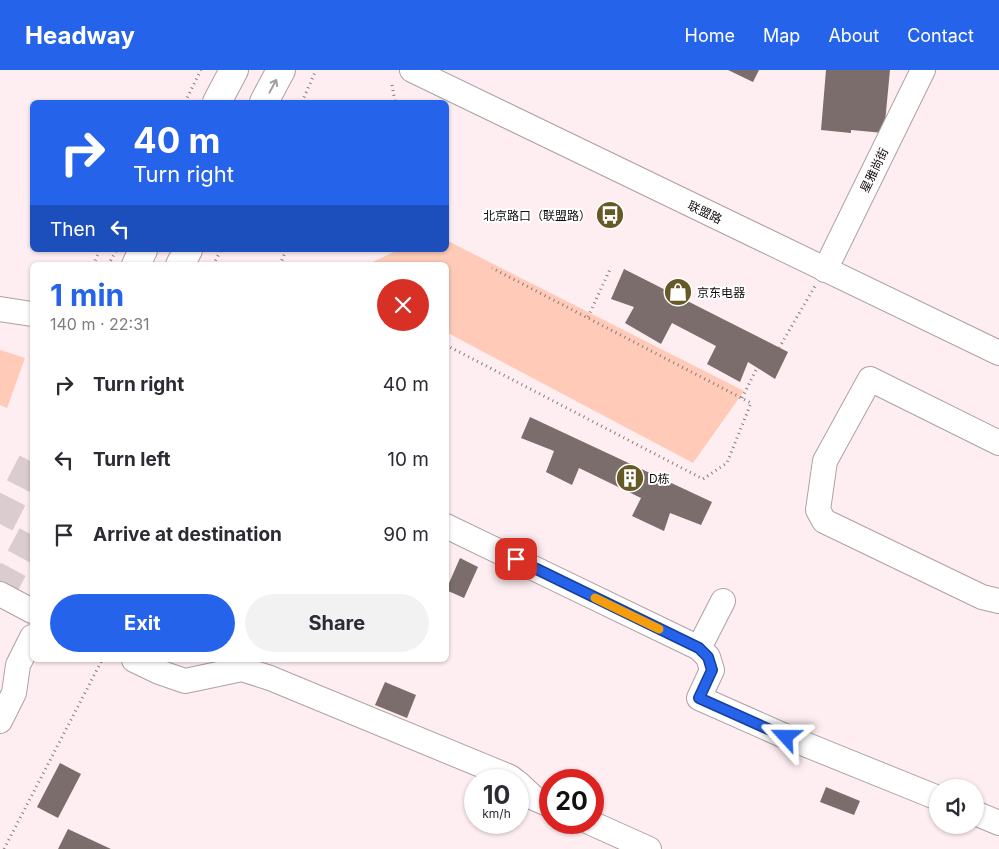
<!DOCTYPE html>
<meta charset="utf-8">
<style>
:root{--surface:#fff;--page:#f2f2f3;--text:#2b2b33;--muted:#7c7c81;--accent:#2563eb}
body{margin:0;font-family:Inter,"Noto Sans SC",sans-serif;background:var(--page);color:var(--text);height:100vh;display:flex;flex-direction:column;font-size:19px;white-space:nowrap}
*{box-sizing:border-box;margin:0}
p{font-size:16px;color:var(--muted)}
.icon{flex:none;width:28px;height:28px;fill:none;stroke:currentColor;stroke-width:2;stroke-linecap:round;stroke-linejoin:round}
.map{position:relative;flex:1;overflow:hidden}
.drawer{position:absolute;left:30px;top:192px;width:419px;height:400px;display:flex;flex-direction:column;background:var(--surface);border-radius:8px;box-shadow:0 1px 4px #0004}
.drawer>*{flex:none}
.banner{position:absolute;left:30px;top:30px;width:419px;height:152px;border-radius:8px;box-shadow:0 1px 4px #0004;background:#2563eb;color:#fff;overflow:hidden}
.controls{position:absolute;left:929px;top:709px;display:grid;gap:10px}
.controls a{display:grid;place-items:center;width:55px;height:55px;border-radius:50%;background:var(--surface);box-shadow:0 1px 4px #0004;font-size:25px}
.speed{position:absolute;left:464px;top:699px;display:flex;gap:10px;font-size:25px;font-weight:700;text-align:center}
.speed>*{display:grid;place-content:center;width:65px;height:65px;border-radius:50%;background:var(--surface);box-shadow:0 1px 4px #0004;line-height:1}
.speed small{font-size:12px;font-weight:400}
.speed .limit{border:8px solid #d22;background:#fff;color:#111}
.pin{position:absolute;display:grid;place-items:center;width:42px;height:42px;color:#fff;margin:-21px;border-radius:10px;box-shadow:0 2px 8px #0006}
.me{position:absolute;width:55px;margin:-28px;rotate:294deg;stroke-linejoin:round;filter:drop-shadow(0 0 4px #0008)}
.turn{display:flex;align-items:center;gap:18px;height:105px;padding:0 20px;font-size:22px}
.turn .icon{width:65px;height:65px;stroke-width:2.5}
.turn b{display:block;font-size:35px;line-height:42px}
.then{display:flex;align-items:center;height:48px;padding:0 20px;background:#0003;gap:10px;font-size:19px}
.round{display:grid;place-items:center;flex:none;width:52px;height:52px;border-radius:26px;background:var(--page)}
.overview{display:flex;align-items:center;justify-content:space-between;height:85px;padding:0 20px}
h1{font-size:30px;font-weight:700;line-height:38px;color:var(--accent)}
.button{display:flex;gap:10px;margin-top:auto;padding:10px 20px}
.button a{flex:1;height:58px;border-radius:30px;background:var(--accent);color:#fff;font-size:20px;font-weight:700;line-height:58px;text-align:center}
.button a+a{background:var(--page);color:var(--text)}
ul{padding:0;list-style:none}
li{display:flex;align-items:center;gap:15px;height:75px;padding:0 20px}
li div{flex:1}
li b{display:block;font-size:19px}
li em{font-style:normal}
header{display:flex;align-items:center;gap:30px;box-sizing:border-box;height:70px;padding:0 25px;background:var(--accent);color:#fff}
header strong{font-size:24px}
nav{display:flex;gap:28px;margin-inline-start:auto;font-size:18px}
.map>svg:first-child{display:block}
</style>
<header>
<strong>Headway</strong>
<nav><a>Home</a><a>Map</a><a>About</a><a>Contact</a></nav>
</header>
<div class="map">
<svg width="999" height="779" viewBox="0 0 999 779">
<rect width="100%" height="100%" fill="#feeef1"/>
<g fill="#ffcab7">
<polygon points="446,170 744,321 693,393 446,262 446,195 366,195 398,180 446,180"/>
<polygon points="0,280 25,288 7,338 0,335"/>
</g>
<g fill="#7b6d6c">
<polygon points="728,0 759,0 753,12"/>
<polygon points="826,0 890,0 884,63 851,60 851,63 821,60"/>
<polygon points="624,199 788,282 775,309 748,292 740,312 707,294 716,276 672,253 661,274 625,253 634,237 611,229"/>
<polygon points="530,347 712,432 701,455 670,443 664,461 632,446 641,428 579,398 572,415 546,402 554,381 521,368"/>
<polygon points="460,488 478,497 464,528 446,520"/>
<polygon points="385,612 416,625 407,648 375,635"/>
<polygon points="60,693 81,704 58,748 37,737"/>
<polygon points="826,717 860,731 854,745 820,732"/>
<polygon points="68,759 111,779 58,779"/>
</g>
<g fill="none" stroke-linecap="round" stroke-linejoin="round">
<g stroke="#dacccf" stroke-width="28" stroke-dasharray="28 14" stroke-linecap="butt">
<polyline points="0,454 32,392"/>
<polyline points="0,524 32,465"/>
</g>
<defs>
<g id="minor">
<polyline points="412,0 999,283"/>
<polyline points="825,200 923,0"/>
<polyline points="0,239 32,244"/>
<polyline points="999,373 870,309 825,391 818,440 824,451 982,527 999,531"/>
<polyline points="446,456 699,578 708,587 712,600 699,628 787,667 938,728"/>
<polyline points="0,524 32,541"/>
<polyline points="699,578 723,531"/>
<polyline points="134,590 159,602 185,611 242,599 270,608 510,707 514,710"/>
<polyline points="0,651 14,623 18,595 32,567"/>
<polyline points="518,713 534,728 550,735"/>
<polyline points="975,743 999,753"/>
<polyline points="589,752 649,779"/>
</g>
<g id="major">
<polyline points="217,32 234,0"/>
<polyline points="264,32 281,0"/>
<polyline points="136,195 143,180"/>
<polyline points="180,195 188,180"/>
</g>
</defs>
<use href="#minor" stroke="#afa0a3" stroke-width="26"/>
<use href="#major" stroke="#afa0a3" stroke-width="30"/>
<g stroke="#867b7d" stroke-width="3" stroke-dasharray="1 4" stroke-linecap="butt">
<polyline points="392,15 395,32"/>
<polyline points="185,32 201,0"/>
<polyline points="302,32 316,0"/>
<polyline points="93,195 100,180"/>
<polyline points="108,195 116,181"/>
<polyline points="213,195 221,180"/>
<polyline points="280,195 286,180"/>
<polyline points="588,247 611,197"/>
<polyline points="446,275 703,409 727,393 751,333 492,198"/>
<polyline points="779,278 815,216"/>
<polyline points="742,328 757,298"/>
<polyline points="4,779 102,590"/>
</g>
<use href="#minor" stroke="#fff" stroke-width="24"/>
<use href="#major" stroke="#fff" stroke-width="28"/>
</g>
<defs><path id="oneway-shaft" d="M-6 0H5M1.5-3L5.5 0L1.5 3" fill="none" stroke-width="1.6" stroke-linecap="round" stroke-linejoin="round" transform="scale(1.25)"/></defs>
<use stroke="#a09e9e" href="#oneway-shaft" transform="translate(273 16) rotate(-62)"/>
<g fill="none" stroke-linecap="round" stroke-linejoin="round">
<defs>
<polyline id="route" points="516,489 699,578 708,587 712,600 699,628 786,667"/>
</defs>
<use href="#route" stroke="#184099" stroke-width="12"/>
<use href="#route" stroke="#2563eb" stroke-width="9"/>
<polyline stroke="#f59e0b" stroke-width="9" points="595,528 659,559"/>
</g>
<defs>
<symbol id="bus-disc" viewBox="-11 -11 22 22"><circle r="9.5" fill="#665926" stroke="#fff"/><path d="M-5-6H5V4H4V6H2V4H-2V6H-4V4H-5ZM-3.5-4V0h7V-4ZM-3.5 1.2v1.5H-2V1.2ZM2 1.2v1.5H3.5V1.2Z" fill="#fff"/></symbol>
<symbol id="shop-disc" viewBox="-11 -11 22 22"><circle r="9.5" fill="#665926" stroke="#fff"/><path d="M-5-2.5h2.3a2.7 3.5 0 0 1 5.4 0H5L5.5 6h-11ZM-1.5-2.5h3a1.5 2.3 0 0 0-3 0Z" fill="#fff"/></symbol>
<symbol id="building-disc" viewBox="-11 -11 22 22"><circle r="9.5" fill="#665926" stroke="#fff"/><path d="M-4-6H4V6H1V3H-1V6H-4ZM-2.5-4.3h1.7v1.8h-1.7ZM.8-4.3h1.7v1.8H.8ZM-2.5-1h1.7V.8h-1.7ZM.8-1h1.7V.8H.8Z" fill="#fff"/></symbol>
</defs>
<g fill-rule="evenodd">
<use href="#bus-disc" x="594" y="129" width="32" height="32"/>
<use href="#shop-disc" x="662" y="206" width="32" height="32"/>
<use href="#building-disc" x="614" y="392" width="32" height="32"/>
</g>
<g text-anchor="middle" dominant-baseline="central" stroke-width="4" stroke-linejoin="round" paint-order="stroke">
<g font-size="12" fill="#110c0d" stroke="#fff">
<text transform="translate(874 100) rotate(-64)">星雅尚街</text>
<text transform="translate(705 142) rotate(26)">联盟路</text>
</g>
<g font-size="12" fill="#110c0d" stroke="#fff" text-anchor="start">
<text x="591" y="145" text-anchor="end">北京路口（联盟路）</text>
<text x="697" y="222">京东电器</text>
<text x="649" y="408">D栋</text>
</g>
</g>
</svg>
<div class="controls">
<a><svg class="icon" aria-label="sound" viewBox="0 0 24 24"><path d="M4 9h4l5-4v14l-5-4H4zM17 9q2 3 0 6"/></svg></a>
</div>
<div class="speed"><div>10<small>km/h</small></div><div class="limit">20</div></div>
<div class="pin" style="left:516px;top:489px;background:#d93025"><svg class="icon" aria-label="arrive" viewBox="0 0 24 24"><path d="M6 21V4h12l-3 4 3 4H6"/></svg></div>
<svg class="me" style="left:786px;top:667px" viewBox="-20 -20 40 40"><path d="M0-17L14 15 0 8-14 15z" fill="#2563eb" stroke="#fff" stroke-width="4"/></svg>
<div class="banner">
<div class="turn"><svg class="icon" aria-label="right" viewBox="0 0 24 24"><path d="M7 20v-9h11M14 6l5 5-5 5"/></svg><div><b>40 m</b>Turn right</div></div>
<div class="then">Then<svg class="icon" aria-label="left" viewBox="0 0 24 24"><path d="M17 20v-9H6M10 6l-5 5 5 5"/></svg></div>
</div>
<section class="drawer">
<div class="overview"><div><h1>1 min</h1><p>140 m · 22:31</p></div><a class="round" style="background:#d93025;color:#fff"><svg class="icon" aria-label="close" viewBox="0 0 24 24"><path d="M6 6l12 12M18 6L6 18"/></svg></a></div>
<ul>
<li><svg class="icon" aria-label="right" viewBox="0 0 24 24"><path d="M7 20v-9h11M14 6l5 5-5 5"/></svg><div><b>Turn right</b></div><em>40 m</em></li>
<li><svg class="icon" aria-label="left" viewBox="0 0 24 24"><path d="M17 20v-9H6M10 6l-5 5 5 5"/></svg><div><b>Turn left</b></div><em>10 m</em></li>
<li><svg class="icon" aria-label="arrive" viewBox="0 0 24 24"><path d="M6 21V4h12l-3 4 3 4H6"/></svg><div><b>Arrive at destination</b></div><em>90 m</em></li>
</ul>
<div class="button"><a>Exit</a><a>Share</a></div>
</section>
</div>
